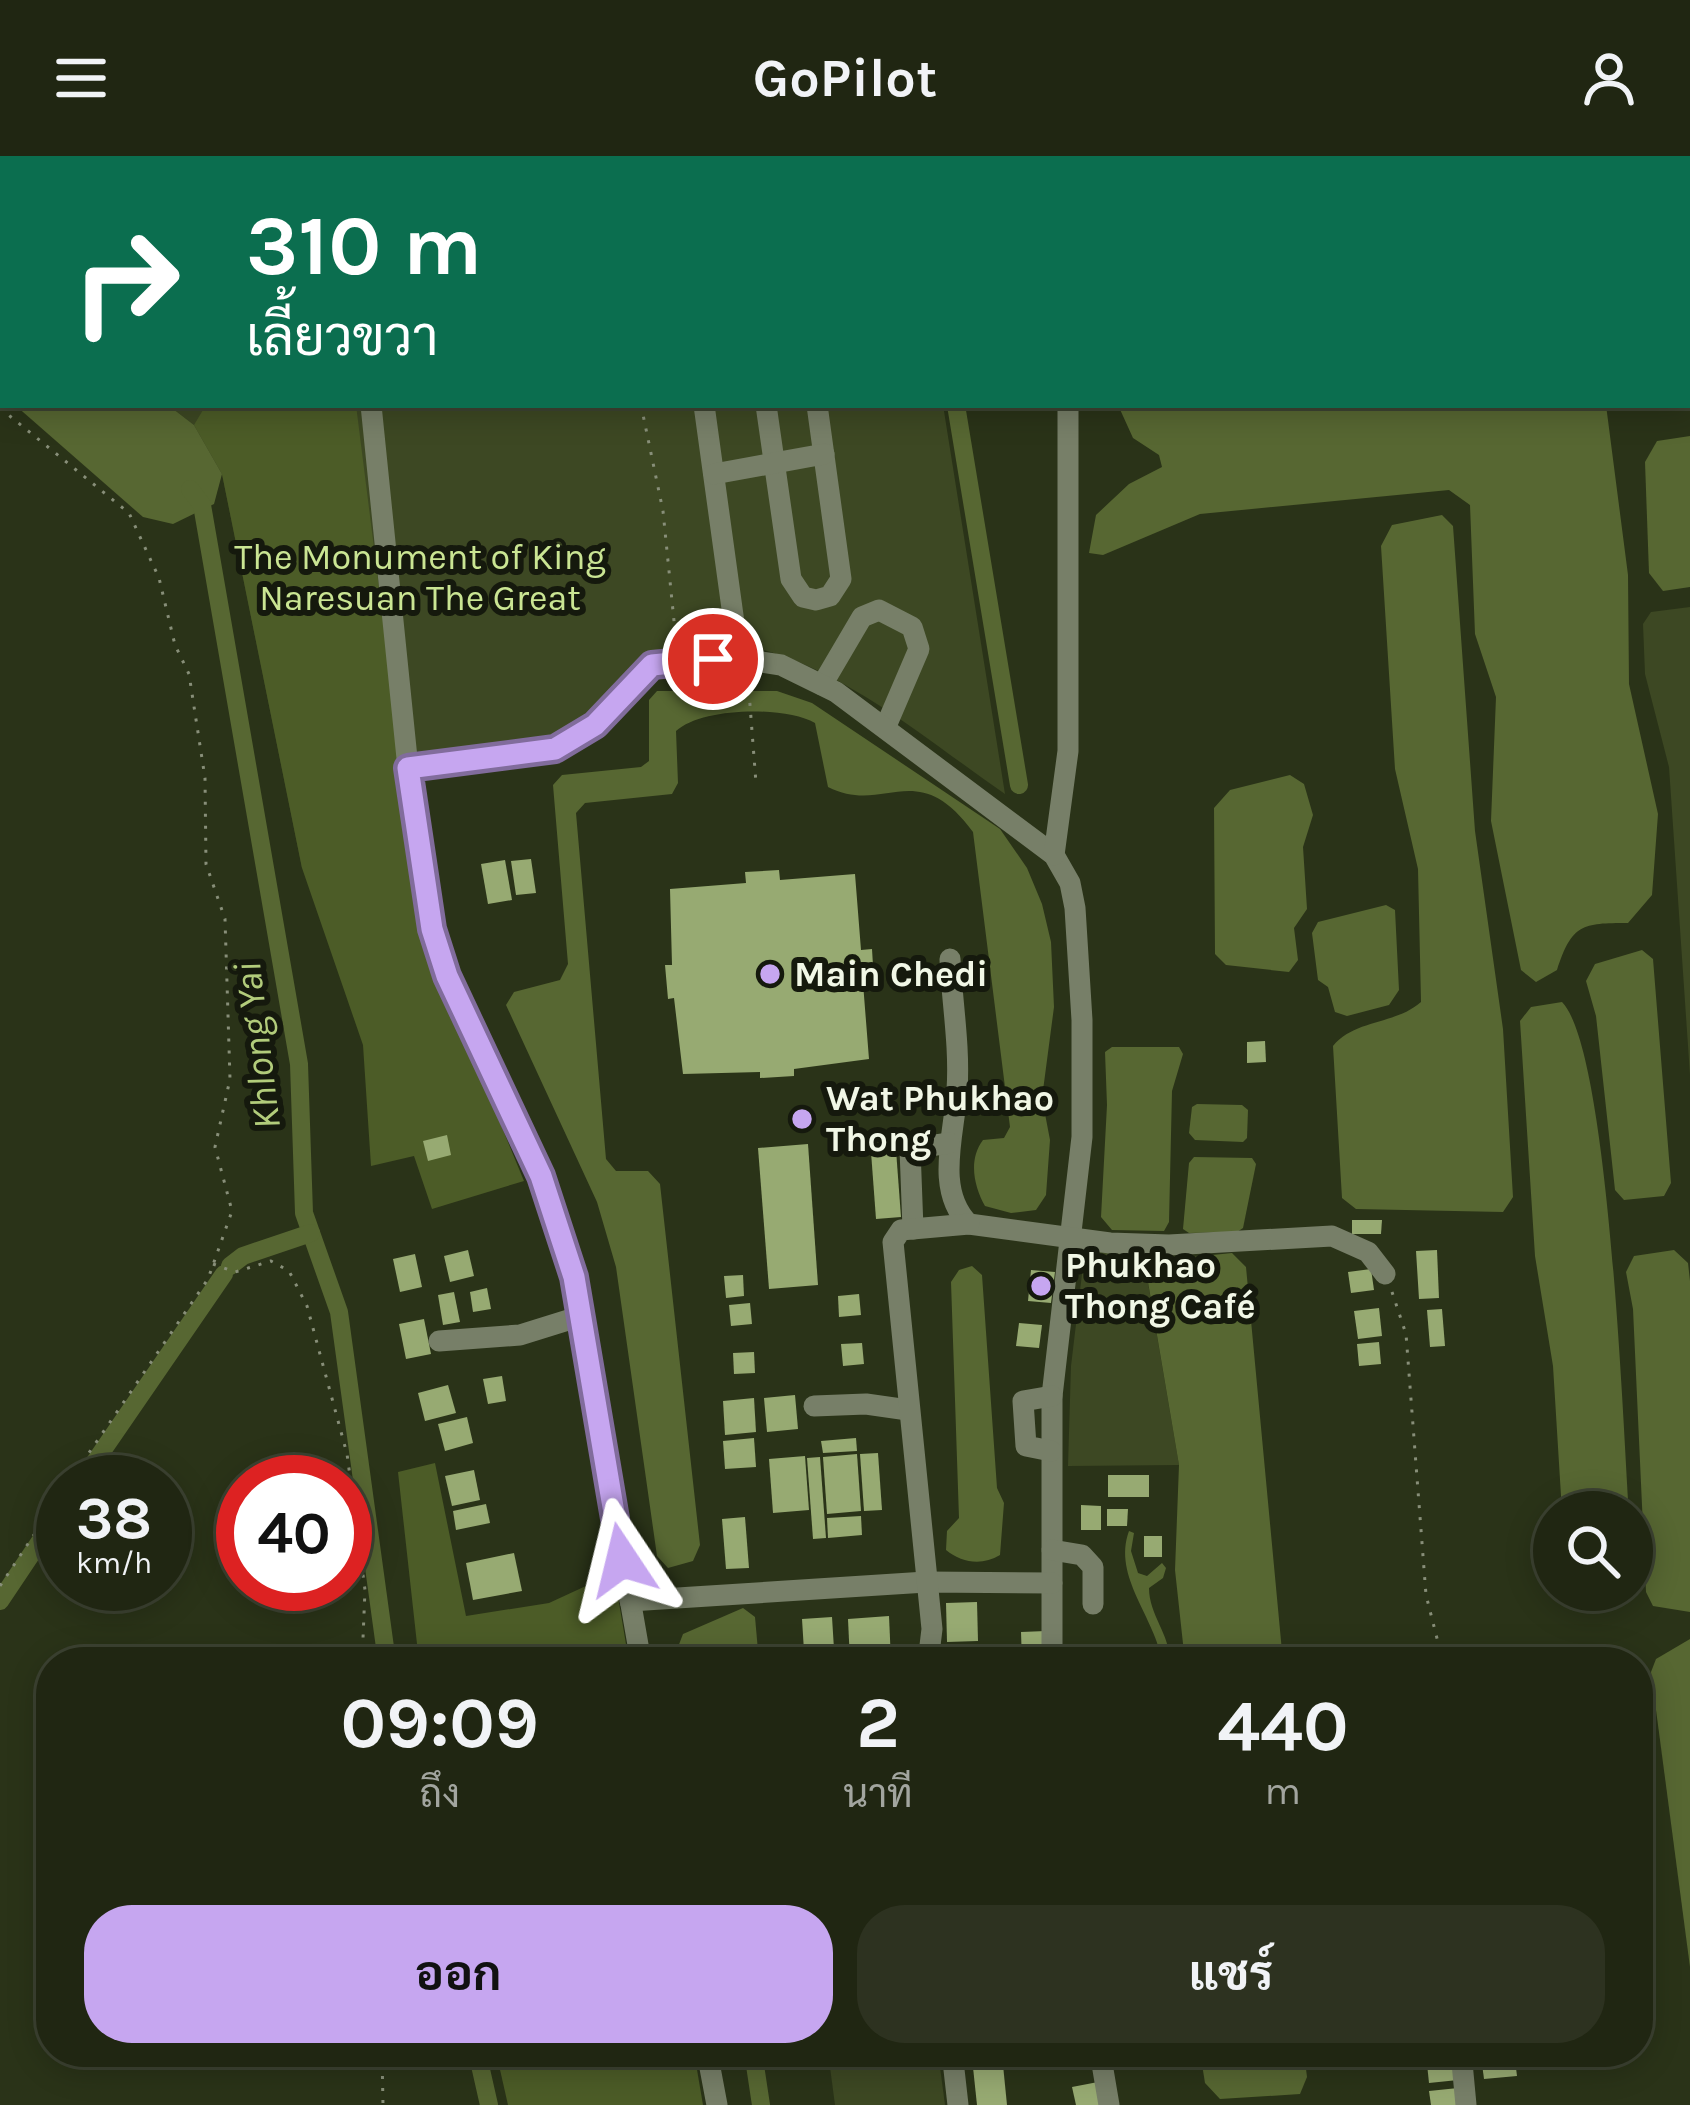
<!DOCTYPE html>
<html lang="th">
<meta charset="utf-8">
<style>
:root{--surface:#202612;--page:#2d3220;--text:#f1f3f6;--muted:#a2a59f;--line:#3d4332;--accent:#c6a6f0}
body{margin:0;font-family:Karla,Sarabun,sans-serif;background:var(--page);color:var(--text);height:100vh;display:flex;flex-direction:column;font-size:45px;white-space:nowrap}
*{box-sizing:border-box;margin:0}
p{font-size:39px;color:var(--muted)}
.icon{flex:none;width:66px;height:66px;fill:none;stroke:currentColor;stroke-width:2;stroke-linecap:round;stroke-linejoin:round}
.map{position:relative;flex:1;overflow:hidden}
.panel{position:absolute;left:36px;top:1491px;width:1617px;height:420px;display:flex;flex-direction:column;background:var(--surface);border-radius:48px;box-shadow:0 6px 30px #0003,0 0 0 3px var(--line)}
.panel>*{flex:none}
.guide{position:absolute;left:0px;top:0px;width:1692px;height:252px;box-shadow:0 6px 30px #0003,0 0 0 3px var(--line);background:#0b6e4f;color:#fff;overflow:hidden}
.controls{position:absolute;left:1533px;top:1335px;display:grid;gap:24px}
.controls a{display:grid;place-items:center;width:120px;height:120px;border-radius:50%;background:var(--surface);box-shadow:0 6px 30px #0003,0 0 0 3px var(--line);font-size:60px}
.speed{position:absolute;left:36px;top:1299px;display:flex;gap:24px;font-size:60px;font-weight:700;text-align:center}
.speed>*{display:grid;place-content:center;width:156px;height:156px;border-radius:50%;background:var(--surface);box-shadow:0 6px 30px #0003,0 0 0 3px var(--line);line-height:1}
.speed small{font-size:30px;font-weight:400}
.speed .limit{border:18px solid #d22;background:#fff;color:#111}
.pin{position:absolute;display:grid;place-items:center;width:102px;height:102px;color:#fff;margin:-51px;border:6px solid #fff;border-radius:50%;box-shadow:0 3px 12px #0007}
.me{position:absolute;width:132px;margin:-66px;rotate:350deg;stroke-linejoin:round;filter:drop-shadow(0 0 9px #0008)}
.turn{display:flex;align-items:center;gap:42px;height:252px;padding:0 48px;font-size:54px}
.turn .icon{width:156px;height:156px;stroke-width:2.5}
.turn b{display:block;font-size:84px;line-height:102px}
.eta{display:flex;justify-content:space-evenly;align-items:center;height:204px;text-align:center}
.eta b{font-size:72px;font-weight:700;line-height:84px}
.cta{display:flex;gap:24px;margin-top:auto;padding:24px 48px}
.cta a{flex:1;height:138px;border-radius:48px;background:var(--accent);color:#111;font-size:48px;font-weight:700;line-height:138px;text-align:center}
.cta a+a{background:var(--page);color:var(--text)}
header{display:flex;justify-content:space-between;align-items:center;height:156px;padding:0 48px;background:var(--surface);font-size:54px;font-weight:700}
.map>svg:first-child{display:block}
</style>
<header><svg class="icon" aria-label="menu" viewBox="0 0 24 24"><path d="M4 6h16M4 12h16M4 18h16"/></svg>GoPilot<svg class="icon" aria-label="person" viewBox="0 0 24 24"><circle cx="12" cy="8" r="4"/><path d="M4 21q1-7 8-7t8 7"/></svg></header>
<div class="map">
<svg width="1690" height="1949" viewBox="0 0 1690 1949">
<rect width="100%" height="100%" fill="#2a3318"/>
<g fill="#3d4823">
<polygon points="0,0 955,0 3,3 3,125"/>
<path d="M168,249H943L1005,638C914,576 778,453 662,495C619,511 602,557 564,578C524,599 447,595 400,599L302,712L222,318L194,269Z"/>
<polygon points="1690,451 1690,919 1669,611 1645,518 1643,468 1651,456"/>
<polygon points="1085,1093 1164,1093 1163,1104 1148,1127 1179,1309 1068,1310 1071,1210"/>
<polygon points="828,1896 938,1896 945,1949 835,1949"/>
</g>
<g fill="#4c5c27">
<polygon points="206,249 356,249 400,598 451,848 524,1025 432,1053 414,1000 371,1010 363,889 302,712 222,318 194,269"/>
<polygon points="435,1307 466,1460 549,1447 614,1417 629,1506 419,1506 398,1316"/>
<polygon points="496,1896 694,1896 703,1949 508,1949"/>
</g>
<g fill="#576732">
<polygon points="15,249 168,249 194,269 222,318 214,348 173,368 143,361"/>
<path d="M1118,249H1606L1628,419L1629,528L1658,658L1652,739L1628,767C1582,767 1572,768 1557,814L1536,826L1521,814L1491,665L1496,541L1475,478L1470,349L1449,334L1200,358L1103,399L1089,397L1096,359L1129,328L1162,311L1159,299L1133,282Z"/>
<polygon points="1690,280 1690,431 1663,435 1649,417 1645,306 1657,285"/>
<path d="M1442,359L1453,370L1475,675L1503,873L1513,1041L1503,1056L1356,1053L1342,1042L1333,890C1355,863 1395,869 1421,846L1418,713L1395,613L1381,390L1392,369Z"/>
<path d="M657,535H777L812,547L1000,673L1027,712L1042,748L1051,786L1054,851L1042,942L1050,984L1046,1039L1036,1054L1011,1057L985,1050C974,1030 968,1004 983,984L1004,982L1010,971L973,676C916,599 885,660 828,631L815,567C785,550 702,551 676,575L678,627L672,638L585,647L576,657L606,1003L616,1015H648L660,1028L700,1389L693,1405L668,1412L657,1400L616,1111L597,1046L506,849L514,836L560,824L568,808L553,629L562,619L641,611L649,605V544Z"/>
<polygon points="1290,619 1304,628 1313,659 1303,691 1307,753 1294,772 1298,804 1289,816 1226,809 1215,798 1214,652 1230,634"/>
<polygon points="1386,749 1395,754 1399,834 1389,849 1347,860 1335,856 1328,831 1318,824 1312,777 1318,766"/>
<polygon points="1642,794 1653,803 1671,1027 1664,1040 1624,1044 1615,1034 1596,860 1586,825 1595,808"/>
<path d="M1562,846C1609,894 1623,1270 1629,1356H1562L1553,1210L1535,1100L1520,865L1531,851Z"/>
<polygon points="1112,891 1179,891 1183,898 1172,935 1169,1066 1164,1075 1112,1074 1101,1061 1107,949 1105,896"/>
<polygon points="1197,948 1242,949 1248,954 1247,982 1243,986 1195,984 1189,977 1192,951"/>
<polygon points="1194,1001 1252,1002 1256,1008 1243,1072 1237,1076 1189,1077 1183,1073 1189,1007"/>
<polygon points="1674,1094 1688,1107 1690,1125 1690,1456 1653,1450 1646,1436 1633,1153 1626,1116 1634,1100"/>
<polygon points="1232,1097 1246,1111 1283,1506 1185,1506 1175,1414 1179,1309 1148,1126 1163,1104"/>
<path d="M972,1110L982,1119L997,1332L1004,1347L1000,1399C982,1410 962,1407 946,1394L947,1375L959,1362L951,1126L959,1114Z"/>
<path d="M1129,1375L1134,1377L1131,1395L1138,1417L1147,1420L1162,1407L1166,1412L1163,1422L1149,1432C1149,1459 1170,1478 1170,1506H1162C1156,1462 1112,1421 1129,1375Z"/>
<polygon points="743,1452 755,1461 759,1506 682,1506 678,1491 683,1478"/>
<polygon points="1690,1483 1690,1811 1651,1516 1656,1503"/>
<polygon points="1200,1896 1304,1896 1307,1921 1300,1938 1220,1943 1205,1927"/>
</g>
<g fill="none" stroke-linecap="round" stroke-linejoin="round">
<g stroke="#576732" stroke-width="18">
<polyline points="473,0 474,3"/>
<polyline points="987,3 993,0"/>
<polyline points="956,249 1019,629"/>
<polyline points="190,333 202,349 299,908 304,1057 339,1156 387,1506"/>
<polyline points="230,1110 243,1100 311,1077"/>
<polyline points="81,1326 224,1118"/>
<polyline points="0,1445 63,1351"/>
<polyline points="477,1896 489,1949"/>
<polyline points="753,1896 761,1949"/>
</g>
</g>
<g fill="#97aa72">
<polygon points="531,703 536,737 516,739 511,705"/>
<polygon points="505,704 512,744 488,748 481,708"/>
<polygon points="779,714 780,724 855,718 861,794 872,793 874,826 863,827 869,903 794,913 794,920 760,922 760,916 683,918 674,842 668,843 665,809 672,809 670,733 746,727 745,716"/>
<polygon points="1265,885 1266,906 1247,907 1247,886"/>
<polygon points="447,979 451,999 428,1005 423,985"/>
<polygon points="808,988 818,1129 769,1133 758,992"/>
<polygon points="896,994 901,1061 876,1063 871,996"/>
<polygon points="1352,1064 1382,1064 1381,1078 1352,1078"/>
<polygon points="468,1094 474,1120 450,1126 444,1100"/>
<polygon points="1437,1094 1439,1142 1419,1143 1416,1095"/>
<polygon points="415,1098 422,1131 400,1136 393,1103"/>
<polygon points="1371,1113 1374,1134 1351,1137 1348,1116"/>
<polygon points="1031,1114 1055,1116 1051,1147 1028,1145"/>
<polygon points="743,1119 744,1140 726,1142 724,1120"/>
<polygon points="487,1132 491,1153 473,1156 470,1136"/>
<polygon points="454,1136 460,1166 443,1169 438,1139"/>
<polygon points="859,1138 861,1159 839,1161 838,1140"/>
<polygon points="750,1147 752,1168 731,1170 729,1149"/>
<polygon points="1379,1152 1382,1180 1358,1183 1354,1155"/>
<polygon points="1442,1153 1445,1190 1430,1191 1427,1154"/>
<polygon points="424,1163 431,1198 406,1203 399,1168"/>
<polygon points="1019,1167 1042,1169 1039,1192 1016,1190"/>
<polygon points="1379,1186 1381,1208 1359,1210 1357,1188"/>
<polygon points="862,1187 864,1208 843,1210 841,1188"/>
<polygon points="754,1196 755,1217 734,1218 733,1197"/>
<polygon points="502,1220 506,1245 488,1248 483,1223"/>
<polygon points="448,1229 456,1257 425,1265 418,1237"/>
<polygon points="795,1239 798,1273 767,1276 764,1242"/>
<polygon points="754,1242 756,1276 725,1279 723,1245"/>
<polygon points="467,1261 473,1287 445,1295 438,1268"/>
<polygon points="754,1282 756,1311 725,1313 723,1285"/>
<polygon points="856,1282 857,1295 823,1297 821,1285"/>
<polygon points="878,1297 882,1354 864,1355 860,1298"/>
<polygon points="857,1298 861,1355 827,1358 823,1301"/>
<polygon points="805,1300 809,1354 773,1357 769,1303"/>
<polygon points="820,1301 826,1382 813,1383 807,1302"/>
<polygon points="474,1314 480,1344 452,1350 445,1320"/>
<rect x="1108" y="1319" width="41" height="22"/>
<polygon points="486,1348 490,1367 456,1374 453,1355"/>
<polygon points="1081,1349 1101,1350 1101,1374 1081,1374"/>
<polygon points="1107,1353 1128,1353 1127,1370 1107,1370"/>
<polygon points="861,1360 862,1379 828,1382 827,1362"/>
<polygon points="745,1361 749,1412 726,1413 722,1363"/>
<rect x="1144" y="1380" width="18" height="21"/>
<polygon points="514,1397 522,1435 473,1444 466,1407"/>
<polygon points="977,1446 978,1485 947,1486 946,1447"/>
<polygon points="889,1460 891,1505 850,1506 848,1463"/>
<polygon points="832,1461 834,1493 804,1495 802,1463"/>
<polygon points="1046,1475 1047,1506 1022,1506 1021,1476"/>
<polygon points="1066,1896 1091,1896 1092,1910 1068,1913"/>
<polygon points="1514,1896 1517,1920 1484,1923 1481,1900"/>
<polygon points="1002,1899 1007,1949 977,1949 972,1902"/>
<polygon points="1455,1905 1458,1924 1429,1927 1427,1908"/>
<polygon points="1098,1926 1103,1949 1076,1949 1072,1931"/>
<polygon points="1458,1932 1460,1949 1431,1949 1429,1935"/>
</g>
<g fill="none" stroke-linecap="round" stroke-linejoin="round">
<g stroke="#888f79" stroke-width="3" stroke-dasharray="3 9" stroke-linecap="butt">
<polyline points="641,249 663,355 676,485"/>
<polyline points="0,252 129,357 159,422 175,489 189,518 205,622 206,708 225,763 230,923 215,991 232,1055 208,1123 69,1326"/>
<polyline points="748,523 756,627"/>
<polyline points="213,1108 235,1116 271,1105 289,1115 307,1150 347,1298 365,1434 362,1506"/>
<polyline points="1392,1136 1406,1178 1426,1439 1443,1506"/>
<polyline points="0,1430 63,1335"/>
<polyline points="382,1896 383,1949"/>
</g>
<g stroke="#777f68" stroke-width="21">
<polyline points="342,0 343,3"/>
<polyline points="670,0 670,3"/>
<polyline points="371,249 408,612 432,773 447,819 541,1020 574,1121 641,1506"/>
<polyline points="704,249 739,503"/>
<polyline points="766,249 791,423 803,441 816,444 830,440 841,423 817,249"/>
<polyline points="714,318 824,298"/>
<polyline points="822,529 862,461 879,454 912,471 919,493 886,570"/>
<polyline points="408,612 555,593 595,569 652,509 669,504 748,504 781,509 836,536 1054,699 1070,727 1075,752 1082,864 1082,981 1052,1240 1052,1506"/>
<polyline points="1054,699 1068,595 1068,249"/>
<path d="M950,803C952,846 960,891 957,934C955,976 934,1034 969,1068L1110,1087L1169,1089L1332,1080L1368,1096L1385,1118"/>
<polyline points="913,1073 910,993 949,987"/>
<polyline points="439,1185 520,1179 581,1160"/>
<polyline points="814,1250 866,1248 908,1254"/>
<polyline points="1051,1295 1026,1290 1023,1245 1052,1240"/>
<polyline points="1052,1394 1082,1399 1093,1411 1093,1448"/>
<polyline points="630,1445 926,1426 1052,1427"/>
<polyline points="928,1506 932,1473 893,1086 901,1074 969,1068"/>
<polyline points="707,1896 717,1949"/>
<polyline points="952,1896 958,1949"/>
<polyline points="1100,1896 1109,1949"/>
<polyline points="1461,1896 1466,1949"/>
</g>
</g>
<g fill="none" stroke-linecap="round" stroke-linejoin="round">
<defs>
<polyline id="route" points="622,1404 574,1121 541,1020 447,820 432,773 408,612 555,593 595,569 652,509 713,503"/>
</defs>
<use href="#route" stroke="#816c9c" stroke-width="30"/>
<use href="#route" stroke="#c6a6f0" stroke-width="21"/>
</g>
<g fill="#c6a6f0" stroke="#15190d" stroke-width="4.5">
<circle cx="770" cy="818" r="12"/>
<circle cx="802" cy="963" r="12"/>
<circle cx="1041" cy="1130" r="12"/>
</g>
<g text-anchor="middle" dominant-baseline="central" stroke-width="12" stroke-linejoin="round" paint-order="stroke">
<g font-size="36" fill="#cae593" stroke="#15190d">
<text x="420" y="401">The Monument of King<tspan x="420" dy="41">Naresuan The Great</tspan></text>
</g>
<g font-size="36" font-weight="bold" fill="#f1f7e6" stroke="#15190d" text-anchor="start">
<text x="794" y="818">Main Chedi</text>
<text x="826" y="942">Wat Phukhao<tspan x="826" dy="41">Thong</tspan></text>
<text x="1065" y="1109">Phukhao<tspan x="1065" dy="41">Thong Café</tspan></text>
</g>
<g font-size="39" font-style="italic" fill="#b2cc7b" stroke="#15190d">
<text transform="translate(257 890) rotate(-97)">Khlong Yai</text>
</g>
</g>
</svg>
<div class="controls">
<a><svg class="icon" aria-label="search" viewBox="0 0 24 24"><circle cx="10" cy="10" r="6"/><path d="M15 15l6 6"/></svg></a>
</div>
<div class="speed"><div>38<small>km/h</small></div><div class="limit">40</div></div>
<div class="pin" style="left:713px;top:503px;background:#d93025"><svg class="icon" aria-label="arrive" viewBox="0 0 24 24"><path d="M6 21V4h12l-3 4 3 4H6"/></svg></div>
<svg class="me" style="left:622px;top:1404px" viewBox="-20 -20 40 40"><path d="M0-17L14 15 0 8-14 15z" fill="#c6a6f0" stroke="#fff" stroke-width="4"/></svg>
<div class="guide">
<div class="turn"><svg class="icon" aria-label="right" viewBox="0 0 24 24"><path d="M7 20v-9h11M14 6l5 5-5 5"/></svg><div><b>310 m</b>เลี้ยวขวา</div></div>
</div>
<section class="panel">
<div class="eta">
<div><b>09:09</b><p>ถึง</p></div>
<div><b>2</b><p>นาที</p></div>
<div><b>440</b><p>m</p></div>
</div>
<div class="cta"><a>ออก</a><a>แชร์</a></div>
</section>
</div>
